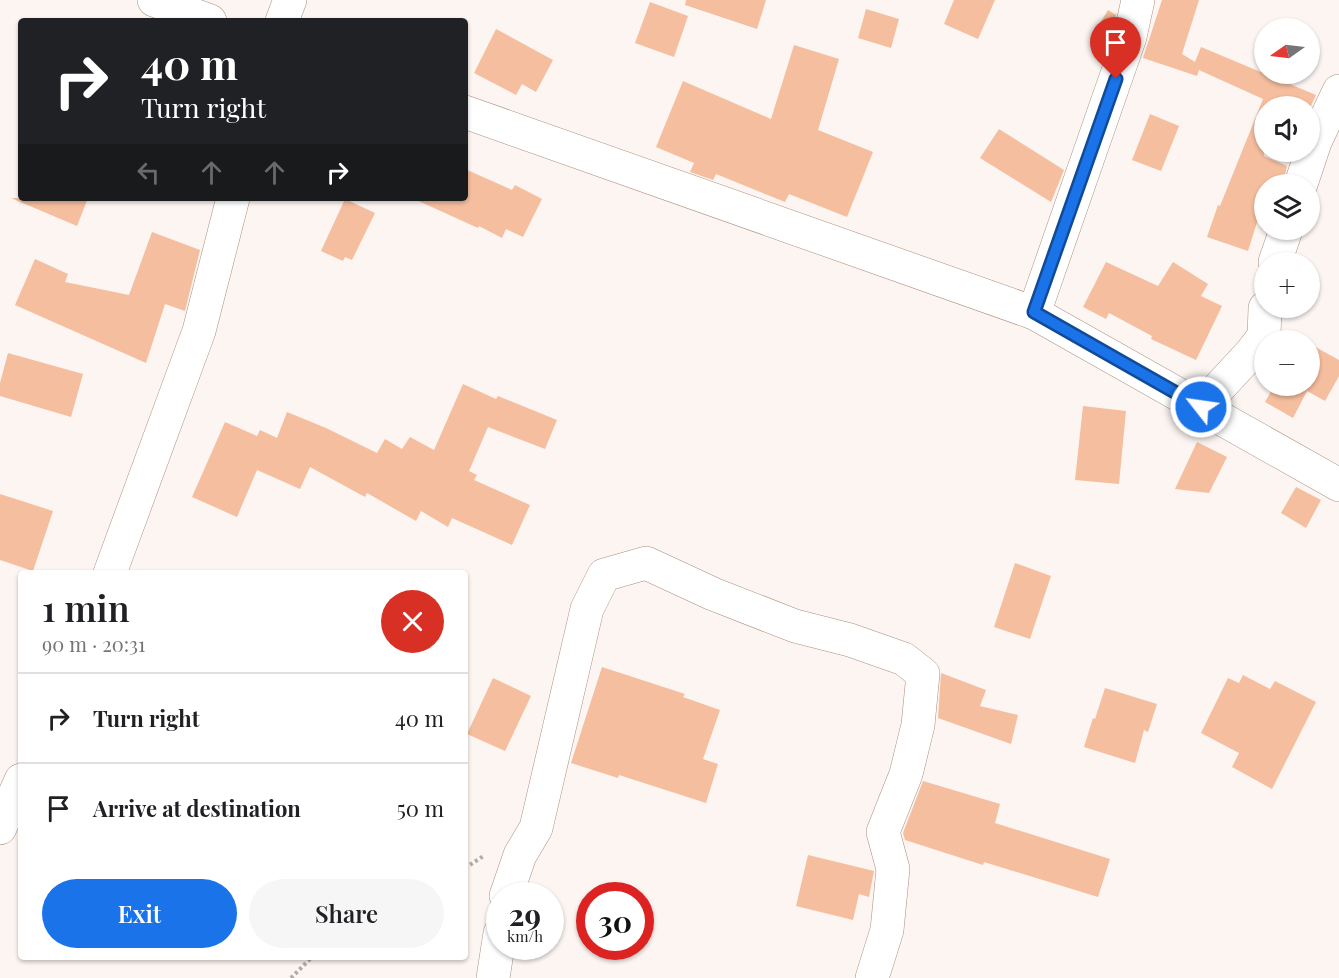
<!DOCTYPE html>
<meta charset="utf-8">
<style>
:root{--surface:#fff;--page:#f6f6f6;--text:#202124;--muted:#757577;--line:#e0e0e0;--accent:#1a73e8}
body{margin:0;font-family:"Playfair Display",serif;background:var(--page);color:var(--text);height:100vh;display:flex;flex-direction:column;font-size:22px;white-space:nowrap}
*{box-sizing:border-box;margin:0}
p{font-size:20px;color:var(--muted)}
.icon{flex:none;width:33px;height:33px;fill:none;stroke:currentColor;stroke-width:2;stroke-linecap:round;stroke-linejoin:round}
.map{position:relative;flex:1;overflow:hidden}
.drawer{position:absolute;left:18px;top:570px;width:450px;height:390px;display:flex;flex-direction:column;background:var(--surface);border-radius:6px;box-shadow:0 2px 4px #0004}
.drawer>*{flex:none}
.hud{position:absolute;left:18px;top:18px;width:450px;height:183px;border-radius:6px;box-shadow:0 2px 4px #0004;background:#202124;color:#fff;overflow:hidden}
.needle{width:39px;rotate:256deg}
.controls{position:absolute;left:1254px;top:18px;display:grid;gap:12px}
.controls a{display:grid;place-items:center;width:66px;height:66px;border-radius:50%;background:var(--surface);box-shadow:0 2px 4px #0004;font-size:30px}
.speed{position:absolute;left:486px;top:882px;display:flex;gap:12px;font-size:30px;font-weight:700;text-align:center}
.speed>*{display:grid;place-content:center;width:78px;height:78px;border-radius:50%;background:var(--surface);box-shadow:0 2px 4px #0004;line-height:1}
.speed small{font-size:15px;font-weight:400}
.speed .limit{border:9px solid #d22;background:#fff;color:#111}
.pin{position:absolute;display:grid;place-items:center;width:51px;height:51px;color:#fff;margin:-62px -26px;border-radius:50% 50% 50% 0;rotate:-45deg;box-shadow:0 0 6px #0007}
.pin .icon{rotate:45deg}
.me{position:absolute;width:66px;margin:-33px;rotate:300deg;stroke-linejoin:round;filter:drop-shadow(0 0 4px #0008)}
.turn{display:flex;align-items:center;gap:21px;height:126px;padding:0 24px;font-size:27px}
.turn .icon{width:78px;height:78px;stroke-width:2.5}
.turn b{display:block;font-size:42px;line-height:51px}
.lanes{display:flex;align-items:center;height:57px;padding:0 24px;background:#0003;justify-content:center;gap:30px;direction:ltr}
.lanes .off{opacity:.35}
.round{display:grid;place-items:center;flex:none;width:63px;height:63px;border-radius:32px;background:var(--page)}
.headline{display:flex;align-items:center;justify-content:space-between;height:102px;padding:0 24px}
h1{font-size:36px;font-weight:600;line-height:45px}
.button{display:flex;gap:12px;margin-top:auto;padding:12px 24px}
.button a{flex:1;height:69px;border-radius:36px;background:var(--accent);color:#fff;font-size:24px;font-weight:600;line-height:69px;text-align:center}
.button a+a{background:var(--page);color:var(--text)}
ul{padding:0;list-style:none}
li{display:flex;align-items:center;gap:18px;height:90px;padding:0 24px;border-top:2px solid var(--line)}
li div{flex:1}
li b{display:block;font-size:22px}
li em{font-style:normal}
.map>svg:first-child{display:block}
</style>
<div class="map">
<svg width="1339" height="978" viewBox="0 0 1339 978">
<rect width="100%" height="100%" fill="#fcf5f2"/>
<g fill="#f5be9e">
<polygon points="686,0 766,0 757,29 685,5"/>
<polygon points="954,0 995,0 978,39 944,24"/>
<polygon points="1162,0 1199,0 1182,54 1195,62 1201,47 1316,95 1311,106 1264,106 1264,156 1287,166 1283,184 1264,184 1264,218 1259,216 1248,251 1207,237 1218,205 1220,206 1263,99 1199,70 1197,76 1143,58"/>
<polygon points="650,2 688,16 674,57 635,43"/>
<polygon points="866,9 899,19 891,48 858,38"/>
<polygon points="1108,10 1116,15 1108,44 1093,35"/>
<polygon points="496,29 553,60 536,92 522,84 516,95 474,73"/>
<polygon points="794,45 839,59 818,130 873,152 847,217 789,194 785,202 716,174 713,180 690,172 694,163 656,147 683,81 771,119"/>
<polygon points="1150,114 1179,126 1161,171 1132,160"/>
<polygon points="999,129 1064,170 1051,202 980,158"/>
<polygon points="465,169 512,190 515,185 542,199 523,237 506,229 502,238 479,226 478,228 412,198 465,198"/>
<polygon points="11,198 88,198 77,226"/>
<polygon points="345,199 375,213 352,260 345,257 343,261 321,251"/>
<polygon points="152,232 200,250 185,311 165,304 146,363 15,305 35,259 68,274 65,282 129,295"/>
<polygon points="1106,262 1158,286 1173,262 1208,284 1201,296 1222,306 1196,360 1151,339 1152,336 1109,313 1106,319 1083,307"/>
<polygon points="1310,344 1339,360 1339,376 1325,401 1307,391 1293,418 1265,402 1274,386 1310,386"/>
<polygon points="8,353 83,374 71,417 0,396 0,383"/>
<polygon points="463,384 496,399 498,396 557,420 545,449 488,427 469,471 477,475 474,480 530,505 512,545 452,518 448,527 421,511 416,521 367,493 365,497 310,467 300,489 257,470 237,517 192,497 225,422 257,436 260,430 277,438 287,412 326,428 377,453 385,439 402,449 410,437 434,450"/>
<polygon points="1083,406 1126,411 1119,484 1075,480"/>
<polygon points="1197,442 1227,457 1209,493 1175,489"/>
<polygon points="1296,487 1321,500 1306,528 1281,513"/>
<polygon points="0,494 53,511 33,571 0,560"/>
<polygon points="1015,563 1051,576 1030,639 994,627"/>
<polygon points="602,667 685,694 683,697 720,710 703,759 718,764 706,803 619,775 618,778 571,763"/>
<polygon points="941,673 986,690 980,706 1018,715 1011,744 938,718"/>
<polygon points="1243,675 1270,689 1275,681 1316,702 1272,789 1232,767 1239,753 1201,733 1228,678 1239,683"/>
<polygon points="493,678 531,696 505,751 467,734"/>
<polygon points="1105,688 1157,704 1148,732 1144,730 1135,763 1084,747 1093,718 1095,719"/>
<polygon points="923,781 1000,804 995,823 1110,859 1098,897 984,862 983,865 905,840 903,833"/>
<polygon points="808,855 874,871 869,897 859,894 853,920 796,906"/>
</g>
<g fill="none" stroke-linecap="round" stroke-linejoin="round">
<defs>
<g id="minor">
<polyline points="154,0 210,21"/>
<polyline points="282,21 290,0"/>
<polyline points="465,112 1034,313 1339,485"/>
<polyline points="1301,184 1315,142 1339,91"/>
<polyline points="1275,262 1286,230"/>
<polyline points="1034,313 1130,37 1138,0"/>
<polyline points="1201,407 1251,353 1264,336 1265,308"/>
<polyline points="110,573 199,331 233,198"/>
<polyline points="0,828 21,780"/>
<polyline points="506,896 520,855 536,828 587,609 604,575 646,563 713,594 795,626 850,640 904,659 923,674 918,725 906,774 883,832 893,869 887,930 872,978"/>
<polyline points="493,978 500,933"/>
</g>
</defs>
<use href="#minor" stroke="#ae8f7e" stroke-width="34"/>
<g stroke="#b3aaa5" stroke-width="4" stroke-dasharray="3 3" stroke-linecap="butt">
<polyline points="465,868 485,855"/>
<polyline points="291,978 312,957"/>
</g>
<use href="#minor" stroke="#fff" stroke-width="33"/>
</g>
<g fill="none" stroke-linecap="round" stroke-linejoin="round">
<defs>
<polyline id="route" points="1116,79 1034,312 1201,407"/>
</defs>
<use href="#route" stroke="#114b97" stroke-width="15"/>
<use href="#route" stroke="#1a73e8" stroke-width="10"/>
</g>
</svg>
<div class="controls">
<a><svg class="needle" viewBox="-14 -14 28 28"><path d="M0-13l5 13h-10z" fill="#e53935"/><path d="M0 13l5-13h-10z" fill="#757577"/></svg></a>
<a><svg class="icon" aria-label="sound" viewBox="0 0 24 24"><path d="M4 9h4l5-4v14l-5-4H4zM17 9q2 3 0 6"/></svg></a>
<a><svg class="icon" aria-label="layers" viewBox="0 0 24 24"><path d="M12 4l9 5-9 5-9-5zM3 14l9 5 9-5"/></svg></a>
<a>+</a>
<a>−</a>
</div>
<div class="speed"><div>29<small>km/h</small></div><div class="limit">30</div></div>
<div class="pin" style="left:1116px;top:79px;background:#d93025"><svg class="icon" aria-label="arrive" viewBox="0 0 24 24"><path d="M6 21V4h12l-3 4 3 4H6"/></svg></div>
<svg class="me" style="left:1201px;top:407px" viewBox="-20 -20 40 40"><circle r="17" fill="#1a73e8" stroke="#fff" stroke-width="3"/><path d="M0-11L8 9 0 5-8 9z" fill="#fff"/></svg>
<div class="hud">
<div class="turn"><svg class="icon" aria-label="right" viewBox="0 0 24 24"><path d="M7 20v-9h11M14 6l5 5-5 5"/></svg><div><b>40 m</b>Turn right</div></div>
<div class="lanes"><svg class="icon off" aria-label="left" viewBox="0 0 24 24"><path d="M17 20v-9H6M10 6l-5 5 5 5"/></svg><svg class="icon off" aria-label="ahead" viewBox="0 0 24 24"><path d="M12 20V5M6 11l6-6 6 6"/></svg><svg class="icon off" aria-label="ahead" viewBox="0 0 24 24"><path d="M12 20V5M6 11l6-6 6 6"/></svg><svg class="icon" aria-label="right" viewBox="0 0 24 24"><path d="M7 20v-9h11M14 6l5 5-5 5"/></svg></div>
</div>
<section class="drawer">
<div class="headline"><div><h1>1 min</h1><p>90 m · 20:31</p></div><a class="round" style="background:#d93025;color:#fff"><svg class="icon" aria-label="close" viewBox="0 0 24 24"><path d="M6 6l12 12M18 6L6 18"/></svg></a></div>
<ul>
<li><svg class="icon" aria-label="right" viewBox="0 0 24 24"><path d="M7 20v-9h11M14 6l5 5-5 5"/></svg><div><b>Turn right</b></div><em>40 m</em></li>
<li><svg class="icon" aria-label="arrive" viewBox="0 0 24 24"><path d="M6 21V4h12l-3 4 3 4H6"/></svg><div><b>Arrive at destination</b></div><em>50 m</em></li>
</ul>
<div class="button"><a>Exit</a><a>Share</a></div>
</section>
</div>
